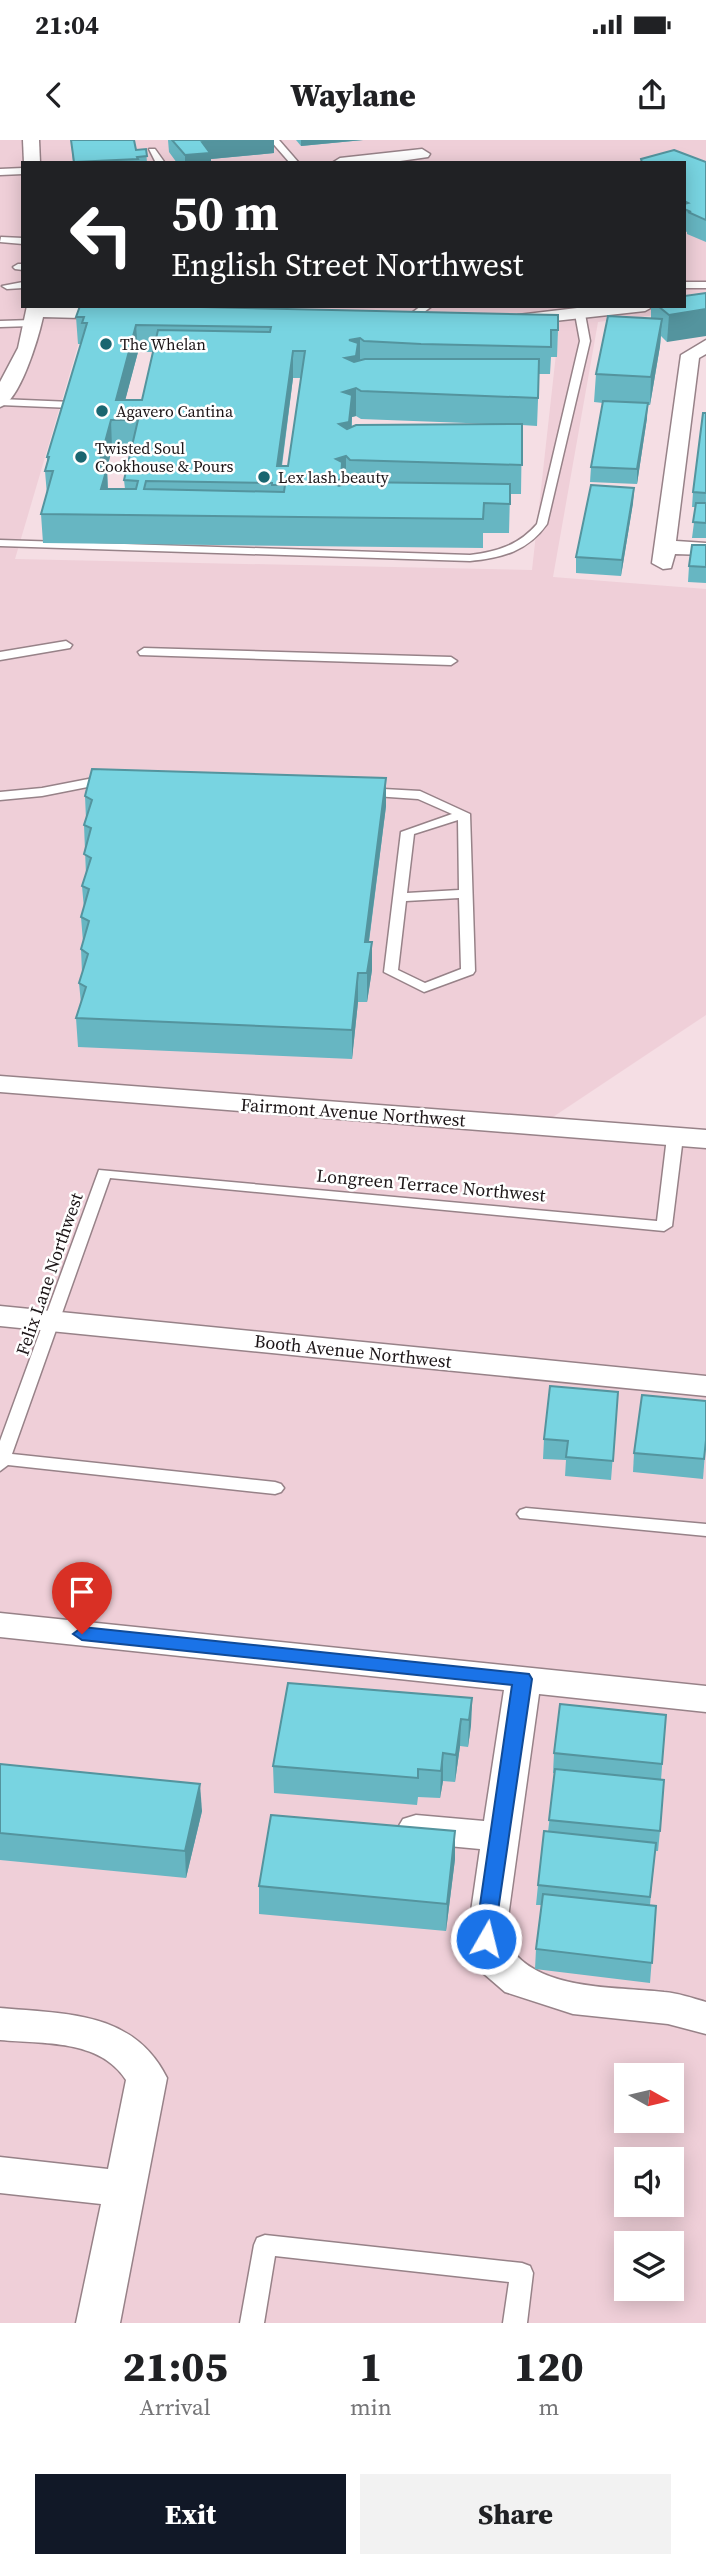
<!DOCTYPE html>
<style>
:root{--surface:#fff;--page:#f2f2f2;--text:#202124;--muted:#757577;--accent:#111827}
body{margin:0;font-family:"Source Serif 4",serif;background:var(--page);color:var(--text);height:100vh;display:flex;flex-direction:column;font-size:26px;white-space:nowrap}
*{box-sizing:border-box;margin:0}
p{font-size:23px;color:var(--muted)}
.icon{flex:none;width:38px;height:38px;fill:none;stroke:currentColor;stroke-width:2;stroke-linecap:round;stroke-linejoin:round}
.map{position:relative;height:2183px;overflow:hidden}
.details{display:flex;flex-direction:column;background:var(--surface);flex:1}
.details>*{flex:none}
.guide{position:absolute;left:21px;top:21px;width:665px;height:147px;border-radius:0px;box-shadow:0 4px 18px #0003;background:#202124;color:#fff;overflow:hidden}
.needle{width:46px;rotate:98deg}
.controls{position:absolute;left:614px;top:1923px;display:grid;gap:14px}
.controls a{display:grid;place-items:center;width:70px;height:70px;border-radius:0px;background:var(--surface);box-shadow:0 4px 18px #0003;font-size:35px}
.pin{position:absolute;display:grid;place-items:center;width:60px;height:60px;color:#fff;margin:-72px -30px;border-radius:50% 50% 50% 0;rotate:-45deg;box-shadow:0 0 7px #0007}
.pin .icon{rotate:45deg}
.me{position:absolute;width:77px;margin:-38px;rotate:8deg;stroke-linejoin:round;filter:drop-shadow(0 0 5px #0008)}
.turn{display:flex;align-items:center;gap:24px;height:147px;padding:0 35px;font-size:32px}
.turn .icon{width:91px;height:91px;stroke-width:2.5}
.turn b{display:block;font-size:49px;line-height:60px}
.eta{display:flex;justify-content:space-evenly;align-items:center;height:119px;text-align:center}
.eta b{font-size:42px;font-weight:800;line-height:49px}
.primary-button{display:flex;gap:14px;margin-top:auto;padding:14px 35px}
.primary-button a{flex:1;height:80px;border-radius:0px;background:var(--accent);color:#fff;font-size:28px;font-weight:800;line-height:80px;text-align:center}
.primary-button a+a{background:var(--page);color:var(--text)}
.status{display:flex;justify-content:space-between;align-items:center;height:49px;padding:0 35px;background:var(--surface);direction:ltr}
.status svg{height:19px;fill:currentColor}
header{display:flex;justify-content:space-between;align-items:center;height:91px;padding:0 35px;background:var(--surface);font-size:32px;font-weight:800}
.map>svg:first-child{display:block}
</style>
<div class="status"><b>21:04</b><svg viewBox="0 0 49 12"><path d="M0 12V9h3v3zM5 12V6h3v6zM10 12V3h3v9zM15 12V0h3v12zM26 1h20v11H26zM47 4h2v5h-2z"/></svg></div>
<header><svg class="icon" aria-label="back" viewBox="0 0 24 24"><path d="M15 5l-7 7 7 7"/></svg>Waylane<svg class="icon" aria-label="share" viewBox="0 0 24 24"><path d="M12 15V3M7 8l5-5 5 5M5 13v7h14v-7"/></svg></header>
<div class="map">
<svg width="706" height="2183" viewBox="0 0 706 2183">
<rect width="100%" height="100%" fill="#f5dee4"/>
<path fill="#efcfd8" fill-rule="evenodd" d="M0,0H706V169L598,182L553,437L706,449V875L529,993L706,1007V2183H0ZM23,23H684V166H23ZM84,185L558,196L532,430L15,419ZM626,1936H672V1981H626ZM626,2020H672V2065H626ZM626,2104H672V2149H626Z"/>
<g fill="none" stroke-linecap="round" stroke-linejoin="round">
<defs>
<g id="service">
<polygon points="270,0 279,0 299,23 290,23"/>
<polygon points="149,9 155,9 165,23 156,23"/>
<polygon points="23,28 23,34 0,35 0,29"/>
<polygon points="1,97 23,98 23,104 0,102"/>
<polygon points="18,124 23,124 23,130 15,129 13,127"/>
<polygon points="23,142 23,148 7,149 2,146"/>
<rect x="684" y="142" width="22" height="6"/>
<polygon points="421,166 432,166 407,185 401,185 401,181"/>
<path d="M580,171L585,174L590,201L547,384C528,411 502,418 470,421L0,406V400L470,415C497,412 519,405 537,384L580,201L575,174Z"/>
<polygon points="0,181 32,180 37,183 32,186 0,187"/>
<polygon points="0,259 72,262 77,265 72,268 0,265"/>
<polygon points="66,501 72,505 70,508 0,520 0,512"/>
<polygon points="144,508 451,517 457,521 451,525 140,515 138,512"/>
<polygon points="109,635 113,636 113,642 42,656 0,660 0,652 42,648"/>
<path d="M365,648L420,651L470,674L475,831L473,834L424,852L384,832L401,692L452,674L418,659L360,655V649ZM458,680L459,750L407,753L414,694ZM459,758L461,829L425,843L398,830L406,761Z"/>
<polygon points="675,992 683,997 672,1086 664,1091 110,1038 12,1314 275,1342 281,1344 284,1348 281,1352 275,1354 8,1325 0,1331 0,1301 99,1030 657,1081 667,997"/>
<polygon points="526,1368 706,1384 706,1396 520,1378 517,1374 520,1370"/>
<polygon points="265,2095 522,2123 530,2126 533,2133 527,2183 503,2183 509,2142 275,2116 264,2183 240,2183 254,2105 257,2098"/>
</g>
<g id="minor">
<polygon points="23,0 39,0 40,23 24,23"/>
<polygon points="422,9 430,14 428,17 386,23 332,23 340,18"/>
<path d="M27,166L119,169L128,174L119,179L43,177C39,196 20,262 0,267V242L18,208Z"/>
<polygon points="594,166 654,166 645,171 518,185 509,180 518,175"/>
<polygon points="706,200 706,214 699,218 676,401 706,403 706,415 675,414 671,428 663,429 652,423 681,215"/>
<polygon points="0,936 706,990 706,1008 0,952"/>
<polygon points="0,1166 706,1236 706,1256 0,1186"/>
<path d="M0,1473L706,1546V1572L539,1554L505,1799C531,1852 613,1846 664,1852C678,1853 692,1858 706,1862V1894L668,1884L573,1874L505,1852L483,1833L467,1799L480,1709L416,1703L403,1699L397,1689L403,1679L416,1675L484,1681L504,1550L0,1497Z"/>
<path d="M0,1868C66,1874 134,1871 167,1938L120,2183H76L101,2064L0,2053V2017L108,2029L126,1940C100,1899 43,1904 0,1900Z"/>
</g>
</defs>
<use href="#service" stroke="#978288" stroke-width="3"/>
<use href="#minor" stroke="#978288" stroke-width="3"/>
<use href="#service" fill="#fff" fill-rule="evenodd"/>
<use href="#minor" fill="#fff" fill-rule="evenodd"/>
</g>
<g fill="#67b6c2" fill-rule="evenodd">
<polygon points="71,0 134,0 136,10 146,9 147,23 73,23"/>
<polygon points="168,0 274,0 274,13 211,19 211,23 177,23 169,12"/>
<polygon points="296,0 363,0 301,6"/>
<polygon points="641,19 706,22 706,102 687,94 687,92 684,91 684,23 641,23"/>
<polygon points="651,166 684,166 667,202 661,196 660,206 650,265 647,265 647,278 637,344 590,342 591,327 603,263 594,262 596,234 651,179"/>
<path d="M76,177L558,190L557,217H551L550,234H539L537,286L522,285L521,354H510L509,393H483V408L43,403L41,374L47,355L45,331L47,324V317L81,204H78ZM138,212H153L142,260H125ZM293,238H301L288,326H282ZM356,276L361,279L492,284L352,287V277ZM112,308H131L124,340L125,349H108L107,329Z"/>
<polygon points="706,273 706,398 692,398 696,367 692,367 693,352"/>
<polygon points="634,348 633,363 621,436 576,433 576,417"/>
<polygon points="706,405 706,443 688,442 689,426"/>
<polygon points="85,656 386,666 369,802 372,802 372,830 367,862 358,862 352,919 78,907 76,878 81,864 79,843 82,833 81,809 83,802 81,777 84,769 82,746 86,735 84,685 86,679"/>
<polygon points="618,1252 611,1340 565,1336 566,1320 543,1319 544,1299"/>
<polygon points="706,1300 703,1339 633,1332 634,1313"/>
<polygon points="472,1558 471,1585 468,1607 460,1606 455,1642 443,1641 440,1658 418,1657 417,1665 274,1653 273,1626"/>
<polygon points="666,1575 661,1640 660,1691 658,1711 655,1711 650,1765 656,1766 650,1843 535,1829 536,1809 542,1765 536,1765 538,1745 548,1692 555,1633 553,1633 554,1613"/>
<polygon points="0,1624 202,1671 186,1738 0,1720"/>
<polygon points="455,1691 455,1719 446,1791 259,1774 259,1746"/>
</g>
<g fill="#54949e">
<polygon points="226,0 274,0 274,13 211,19 211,23 185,23 185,15 202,2"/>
<polygon points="301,0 363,0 301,6"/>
<polygon points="706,169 706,196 667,202 669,175"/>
<polygon points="662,179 660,206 650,265 651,237"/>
<polygon points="136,185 138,212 120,280 116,260"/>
<polygon points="360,198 360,225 345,218 349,200"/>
<polygon points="293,211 293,238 279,345 277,326"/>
<polygon points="356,248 356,276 352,277 349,310 339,284 343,252"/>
<polygon points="648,263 647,278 637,344 637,329"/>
<polygon points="111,280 112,308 107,329 108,357 104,374 98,328"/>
<polygon points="346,316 346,345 341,368 332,343 336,319"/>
<polygon points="634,348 633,363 621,436 622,420"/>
<polygon points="386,638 386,666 365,831 365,802"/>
<polygon points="372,802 372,830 367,862 367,833"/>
<polygon points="358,833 358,862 352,919 352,890"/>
<polygon points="472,1558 471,1585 468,1607 469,1580"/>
<polygon points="461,1579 460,1606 455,1642 456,1615"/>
<polygon points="443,1613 443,1641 440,1658 441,1631"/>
<polygon points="200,1644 202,1671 186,1738 185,1711"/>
<polygon points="455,1691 455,1719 446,1791 447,1764"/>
</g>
<g fill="#78d4e1" stroke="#54949e" stroke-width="2" fill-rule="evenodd">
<polygon points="71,0 134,0 136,10 146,9 147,16 137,17 138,19 74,22"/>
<polygon points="172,0 226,0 202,2 210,13 185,15"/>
<polygon points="674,10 706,22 706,80 688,72 691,72 684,69 684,64 688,63 684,61 684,23 642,23 641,19"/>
<polygon points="706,153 706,169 669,175 658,166 684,166 684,156"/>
<path d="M80,166H157L558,175V190H551V207L421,204L364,201L360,198L349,200L358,203L356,216L345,218L354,222L365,219H539L538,258L361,251L356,248L343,252L352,255L349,282L339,284L347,289L356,285L522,284V325L350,320L346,316L336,319L342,322L341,339L332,343L339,346L349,342L510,344V364L484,363L483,379L41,374L53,331H45L49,317H47L87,183H82L84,177H76ZM136,185L271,187L270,192L158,190L142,260H116ZM293,211H305L288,326H277ZM111,280H138L124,340L138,341L136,349H101L107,328H98ZM146,341L272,343V345H285L284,352L144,349Z"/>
<polygon points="608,176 662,179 651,237 596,234"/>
<polygon points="603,261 648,263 637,329 591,327"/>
<polygon points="703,273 706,273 706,353 693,352"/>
<polygon points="591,345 634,348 622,420 576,417"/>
<polygon points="696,363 706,363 706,383 693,382"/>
<polygon points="692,405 706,405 706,427 689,426"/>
<polygon points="92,629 386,638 365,802 372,802 367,833 358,833 352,890 76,878 86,847 79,843 88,814 81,809 89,781 81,777 89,749 82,746 91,718 84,714 91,688 84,685 92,660 85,656"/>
<polygon points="550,1246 618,1252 613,1321 566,1317 568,1301 544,1299"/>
<polygon points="642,1255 706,1261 706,1300 704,1319 634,1313"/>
<polygon points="288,1543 472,1558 469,1580 461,1579 456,1615 443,1613 441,1631 418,1629 418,1638 273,1626"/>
<polygon points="560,1564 666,1575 662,1624 554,1613"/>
<polygon points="0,1624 200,1644 185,1711 0,1693"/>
<polygon points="555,1629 664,1640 660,1691 549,1680"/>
<polygon points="271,1675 455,1691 447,1764 259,1746"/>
<polygon points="544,1691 656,1703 650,1757 538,1745"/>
<polygon points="543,1754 656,1766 652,1823 536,1809"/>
</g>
<polygon fill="#1a73e8" stroke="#114b97" stroke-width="2" points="82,1487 529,1534 532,1539 493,1805 478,1805 475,1799 512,1545 82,1500 73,1494"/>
<g fill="#1a6670" stroke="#fff" stroke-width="2.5">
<circle cx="106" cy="204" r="7"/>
<circle cx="102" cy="271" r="7"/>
<circle cx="81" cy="317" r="7"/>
<circle cx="264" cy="337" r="7"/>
</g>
<g text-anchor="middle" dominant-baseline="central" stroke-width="5" stroke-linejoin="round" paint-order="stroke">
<g font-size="16" fill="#1c1517" stroke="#fff" text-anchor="start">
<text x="120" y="204">The Whelan</text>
<text x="116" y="271">Agavero Cantina</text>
<text x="95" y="308">Twisted Soul<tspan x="95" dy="18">Cookhouse &amp; Pours</tspan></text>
<text x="278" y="337">Lex lash beauty</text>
</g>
<g font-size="18" fill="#1c1517" stroke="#fff">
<text transform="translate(353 972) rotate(4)">Fairmont Avenue Northwest</text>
<text transform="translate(431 1045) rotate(5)">Longreen Terrace Northwest</text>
<text transform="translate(49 1134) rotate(-71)">Felix Lane Northwest</text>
<text transform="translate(353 1211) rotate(6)">Booth Avenue Northwest</text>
</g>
</g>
</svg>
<div class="controls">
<a><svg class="needle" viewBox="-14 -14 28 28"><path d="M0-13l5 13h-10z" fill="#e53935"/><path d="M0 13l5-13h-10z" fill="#757577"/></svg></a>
<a><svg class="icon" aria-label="sound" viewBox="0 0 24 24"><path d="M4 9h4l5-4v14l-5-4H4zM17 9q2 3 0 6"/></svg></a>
<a><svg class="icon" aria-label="layers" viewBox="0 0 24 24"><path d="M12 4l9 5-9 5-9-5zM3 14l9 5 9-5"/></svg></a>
</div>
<div class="pin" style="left:82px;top:1494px;background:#d93025"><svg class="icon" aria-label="arrive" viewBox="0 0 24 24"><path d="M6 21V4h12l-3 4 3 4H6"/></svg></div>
<svg class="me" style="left:486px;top:1799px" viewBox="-20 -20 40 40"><circle r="17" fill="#1a73e8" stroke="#fff" stroke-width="3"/><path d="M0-11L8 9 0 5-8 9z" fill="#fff"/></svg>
<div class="guide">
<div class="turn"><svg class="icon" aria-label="left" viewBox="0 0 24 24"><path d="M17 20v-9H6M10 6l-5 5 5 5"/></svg><div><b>50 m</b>English Street Northwest</div></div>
</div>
</div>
<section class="details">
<div class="eta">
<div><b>21:05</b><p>Arrival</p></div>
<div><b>1</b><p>min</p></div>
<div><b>120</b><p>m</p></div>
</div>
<div class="primary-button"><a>Exit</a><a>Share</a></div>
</section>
